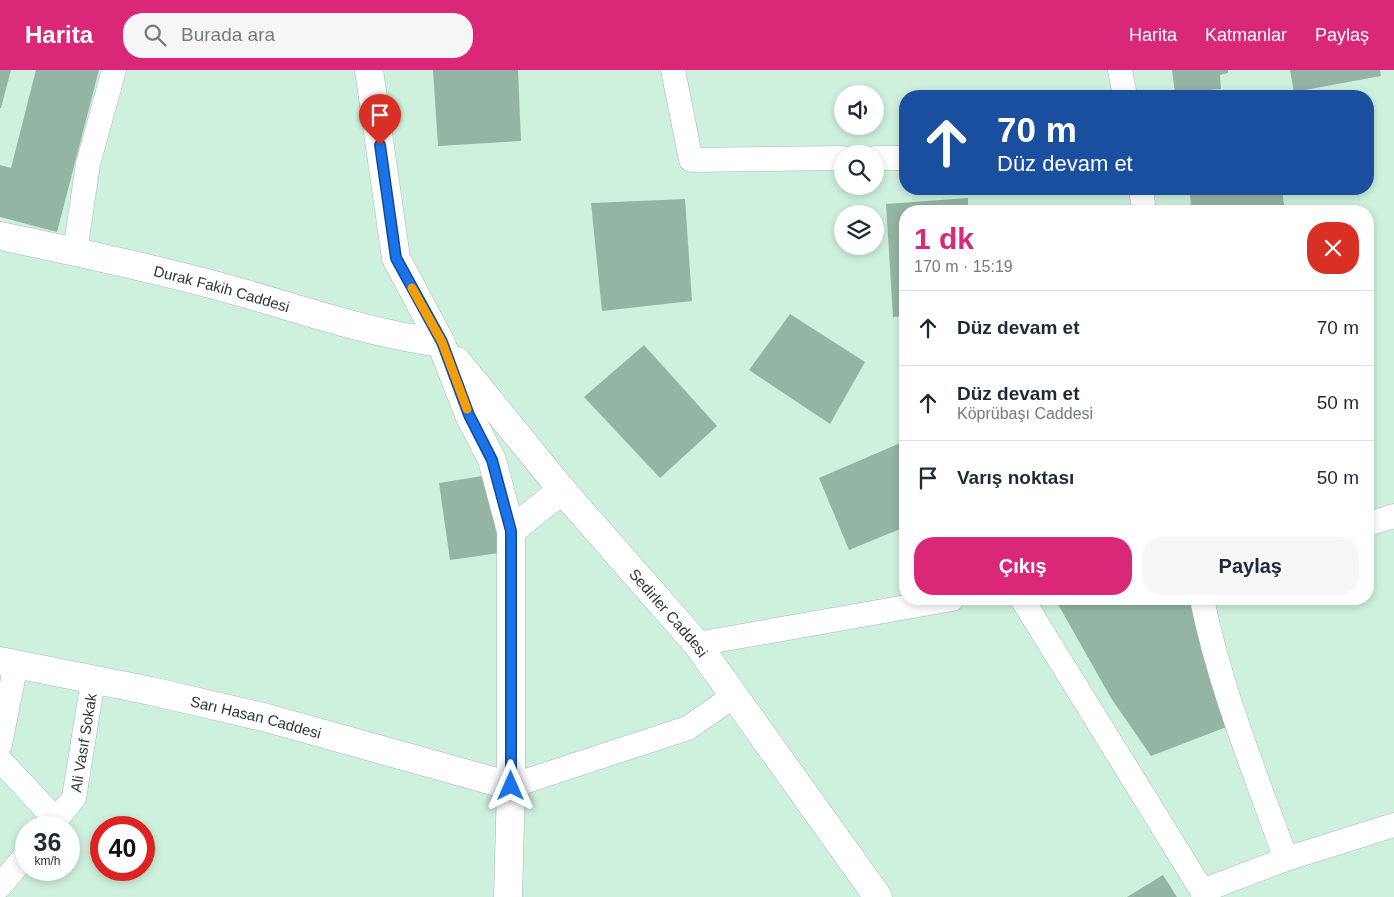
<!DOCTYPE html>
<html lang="tr">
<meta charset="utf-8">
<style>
:root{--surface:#fff;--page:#f6f6f7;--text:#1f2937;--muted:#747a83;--line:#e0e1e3;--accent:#db2777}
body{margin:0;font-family:Helvetica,sans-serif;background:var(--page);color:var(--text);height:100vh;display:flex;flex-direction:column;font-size:19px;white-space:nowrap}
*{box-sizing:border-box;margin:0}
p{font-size:16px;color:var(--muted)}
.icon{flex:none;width:28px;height:28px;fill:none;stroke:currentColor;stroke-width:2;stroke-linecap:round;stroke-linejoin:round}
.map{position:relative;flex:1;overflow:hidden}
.details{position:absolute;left:899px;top:135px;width:475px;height:400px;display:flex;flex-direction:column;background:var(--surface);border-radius:20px;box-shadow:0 2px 8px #0003}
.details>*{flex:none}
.hud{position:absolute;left:899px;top:20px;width:475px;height:105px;border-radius:20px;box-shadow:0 2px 8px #0003;background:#1a4fa0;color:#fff;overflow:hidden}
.fabs{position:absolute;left:834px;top:15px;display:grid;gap:10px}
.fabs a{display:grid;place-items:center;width:50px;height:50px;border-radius:50%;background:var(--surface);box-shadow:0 2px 8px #0003;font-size:25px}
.speed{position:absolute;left:15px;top:746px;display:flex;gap:10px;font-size:25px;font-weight:700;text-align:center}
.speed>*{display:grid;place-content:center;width:65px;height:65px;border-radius:50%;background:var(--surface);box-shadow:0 2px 8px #0003;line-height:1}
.speed small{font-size:12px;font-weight:400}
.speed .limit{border:8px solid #d22;background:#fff;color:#111}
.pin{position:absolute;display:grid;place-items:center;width:42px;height:42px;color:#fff;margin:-51px -21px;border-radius:50% 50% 50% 0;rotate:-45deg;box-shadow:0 0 5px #0007}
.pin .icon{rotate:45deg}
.me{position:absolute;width:55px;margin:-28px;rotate:0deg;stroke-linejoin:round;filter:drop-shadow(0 0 4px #0008)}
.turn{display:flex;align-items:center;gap:18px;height:105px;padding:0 15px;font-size:22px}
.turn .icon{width:65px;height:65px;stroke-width:2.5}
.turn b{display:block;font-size:35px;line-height:42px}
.round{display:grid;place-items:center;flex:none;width:52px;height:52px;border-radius:20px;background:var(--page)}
.summary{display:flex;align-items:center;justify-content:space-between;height:85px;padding:0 15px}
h1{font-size:30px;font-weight:700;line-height:38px;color:var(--accent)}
.button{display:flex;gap:10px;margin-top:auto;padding:10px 15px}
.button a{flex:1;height:58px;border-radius:20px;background:var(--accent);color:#fff;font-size:20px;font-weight:700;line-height:58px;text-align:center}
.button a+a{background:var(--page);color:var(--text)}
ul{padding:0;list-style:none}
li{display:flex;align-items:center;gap:15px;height:75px;padding:0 15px;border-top:1px solid var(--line)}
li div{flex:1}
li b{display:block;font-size:19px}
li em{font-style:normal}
header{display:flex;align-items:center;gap:30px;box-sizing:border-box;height:70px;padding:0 25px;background:var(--accent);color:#fff}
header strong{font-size:24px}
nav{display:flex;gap:28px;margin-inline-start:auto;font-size:18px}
.search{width:350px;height:45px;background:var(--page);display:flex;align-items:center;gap:12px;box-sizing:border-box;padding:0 18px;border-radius:20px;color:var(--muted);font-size:19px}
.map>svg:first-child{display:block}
</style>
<header>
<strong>Harita</strong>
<div class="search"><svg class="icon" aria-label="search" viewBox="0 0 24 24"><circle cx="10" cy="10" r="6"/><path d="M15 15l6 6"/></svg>Burada ara</div>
<nav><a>Harita</a><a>Katmanlar</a><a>Paylaş</a></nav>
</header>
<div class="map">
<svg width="1394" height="827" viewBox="0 0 1394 827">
<rect width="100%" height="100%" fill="#cef1dd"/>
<g fill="#94b5a3">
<polygon points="0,0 11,0 1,38 0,38"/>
<polygon points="36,0 99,0 57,162 0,147 0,95 11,98"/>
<polygon points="433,0 518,0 521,71 438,76"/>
<polygon points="1172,0 1228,0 1228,3 1220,5 1221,19 1175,23"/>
<polygon points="1290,0 1380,0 1381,6 1294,22"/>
<polygon points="1189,119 1282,119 1285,141 1192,141"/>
<polygon points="968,128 968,141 905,141 905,246 893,247 886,134"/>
<polygon points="685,129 692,231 602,241 591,133"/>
<polygon points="790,244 865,292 830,354 749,300"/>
<polygon points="644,275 717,356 660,408 584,327"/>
<polygon points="905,371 905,457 849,480 819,408"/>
<polygon points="495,404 506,482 450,490 439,413"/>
<polygon points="1055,529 1191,529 1229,656 1151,686 1111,628"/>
<polygon points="1163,805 1177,827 1127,827"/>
</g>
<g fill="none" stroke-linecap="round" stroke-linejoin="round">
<defs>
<g id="minor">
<polyline points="673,0 691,90 842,88"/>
<polyline points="1120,0 1125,26"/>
<polyline points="875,88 905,88"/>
<polyline points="1141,119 1144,141"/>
<polyline points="75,182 88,94 114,0"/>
<polyline points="1368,454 1394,446"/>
<polyline points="1022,529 1206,827"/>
<path d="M1202,529C1220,618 1255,703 1286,789"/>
<polyline points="697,574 952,529"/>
<polyline points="0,674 16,594"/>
<polyline points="0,690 56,750"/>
<polyline points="511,716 688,658 735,625"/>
<path id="s1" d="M49,758L74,728L93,610"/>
<polyline points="0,816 26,785"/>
<polyline points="1202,821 1286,789 1394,755"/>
</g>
<g id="tertiary">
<polyline points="369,0 396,188 441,273 469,345 492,390 511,461 511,716 508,827"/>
<path id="s2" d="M0,166C73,181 146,197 218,216C292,236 365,263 441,273"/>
<path id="s3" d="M457,291L562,420L697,574L878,827"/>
<polyline points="511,461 562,420"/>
<path id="s4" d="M0,591L151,621L267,648L511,716"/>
</g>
</defs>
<use href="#minor" stroke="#9dbfad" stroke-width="25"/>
<use href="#tertiary" stroke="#9dbfad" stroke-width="29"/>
<use href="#minor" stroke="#fff" stroke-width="24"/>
<use href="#tertiary" stroke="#fff" stroke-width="28"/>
</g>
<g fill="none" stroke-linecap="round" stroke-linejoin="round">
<defs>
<polyline id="route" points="380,75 396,188 442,272 469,345 492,390 511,461 511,716"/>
</defs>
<use href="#route" stroke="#114b97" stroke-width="12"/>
<use href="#route" stroke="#1a73e8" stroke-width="9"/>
<polyline stroke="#f59e0b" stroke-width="9" points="412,218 442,272 467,339"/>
</g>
<g text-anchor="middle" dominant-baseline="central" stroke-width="5" stroke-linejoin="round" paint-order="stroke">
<g font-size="15" fill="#2b3931" stroke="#dbfeea">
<text stroke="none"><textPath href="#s2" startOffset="228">Durak Fakih Caddesi</textPath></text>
<text stroke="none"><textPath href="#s3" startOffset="329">Sedirler Caddesi</textPath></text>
<text stroke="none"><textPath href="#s4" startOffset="262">Sarı Hasan Caddesi</textPath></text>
<text stroke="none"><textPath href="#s1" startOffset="95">Ali Vasıf Sokak</textPath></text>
</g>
</g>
</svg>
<div class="fabs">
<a><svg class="icon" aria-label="sound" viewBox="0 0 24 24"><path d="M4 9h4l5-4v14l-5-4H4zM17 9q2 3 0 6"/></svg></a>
<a><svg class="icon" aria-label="search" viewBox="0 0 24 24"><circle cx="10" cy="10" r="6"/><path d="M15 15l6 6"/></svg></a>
<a><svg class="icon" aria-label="layers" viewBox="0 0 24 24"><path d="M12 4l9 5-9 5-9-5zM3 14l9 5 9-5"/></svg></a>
</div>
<div class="speed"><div>36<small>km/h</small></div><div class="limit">40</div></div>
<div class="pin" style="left:380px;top:75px;background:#d93025"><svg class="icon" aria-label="arrive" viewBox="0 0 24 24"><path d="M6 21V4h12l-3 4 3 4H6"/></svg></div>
<svg class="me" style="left:511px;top:716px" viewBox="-20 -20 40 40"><path d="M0-17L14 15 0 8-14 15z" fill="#1a73e8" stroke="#fff" stroke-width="4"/></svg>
<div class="hud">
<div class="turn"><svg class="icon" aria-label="ahead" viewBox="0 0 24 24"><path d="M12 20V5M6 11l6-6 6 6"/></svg><div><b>70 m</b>Düz devam et</div></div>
</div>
<section class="details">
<div class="summary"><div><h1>1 dk</h1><p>170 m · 15:19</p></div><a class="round" style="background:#d93025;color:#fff"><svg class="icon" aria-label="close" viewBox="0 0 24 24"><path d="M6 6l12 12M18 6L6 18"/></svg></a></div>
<ul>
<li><svg class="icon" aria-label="ahead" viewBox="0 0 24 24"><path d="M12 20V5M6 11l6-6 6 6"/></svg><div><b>Düz devam et</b></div><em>70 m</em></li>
<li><svg class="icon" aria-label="ahead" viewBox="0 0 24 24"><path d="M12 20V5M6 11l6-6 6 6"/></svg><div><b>Düz devam et</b><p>Köprübaşı Caddesi</p></div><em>50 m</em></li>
<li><svg class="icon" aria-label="arrive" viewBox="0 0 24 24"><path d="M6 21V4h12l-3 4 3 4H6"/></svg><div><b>Varış noktası</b></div><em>50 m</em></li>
</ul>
<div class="button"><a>Çıkış</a><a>Paylaş</a></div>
</section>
</div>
